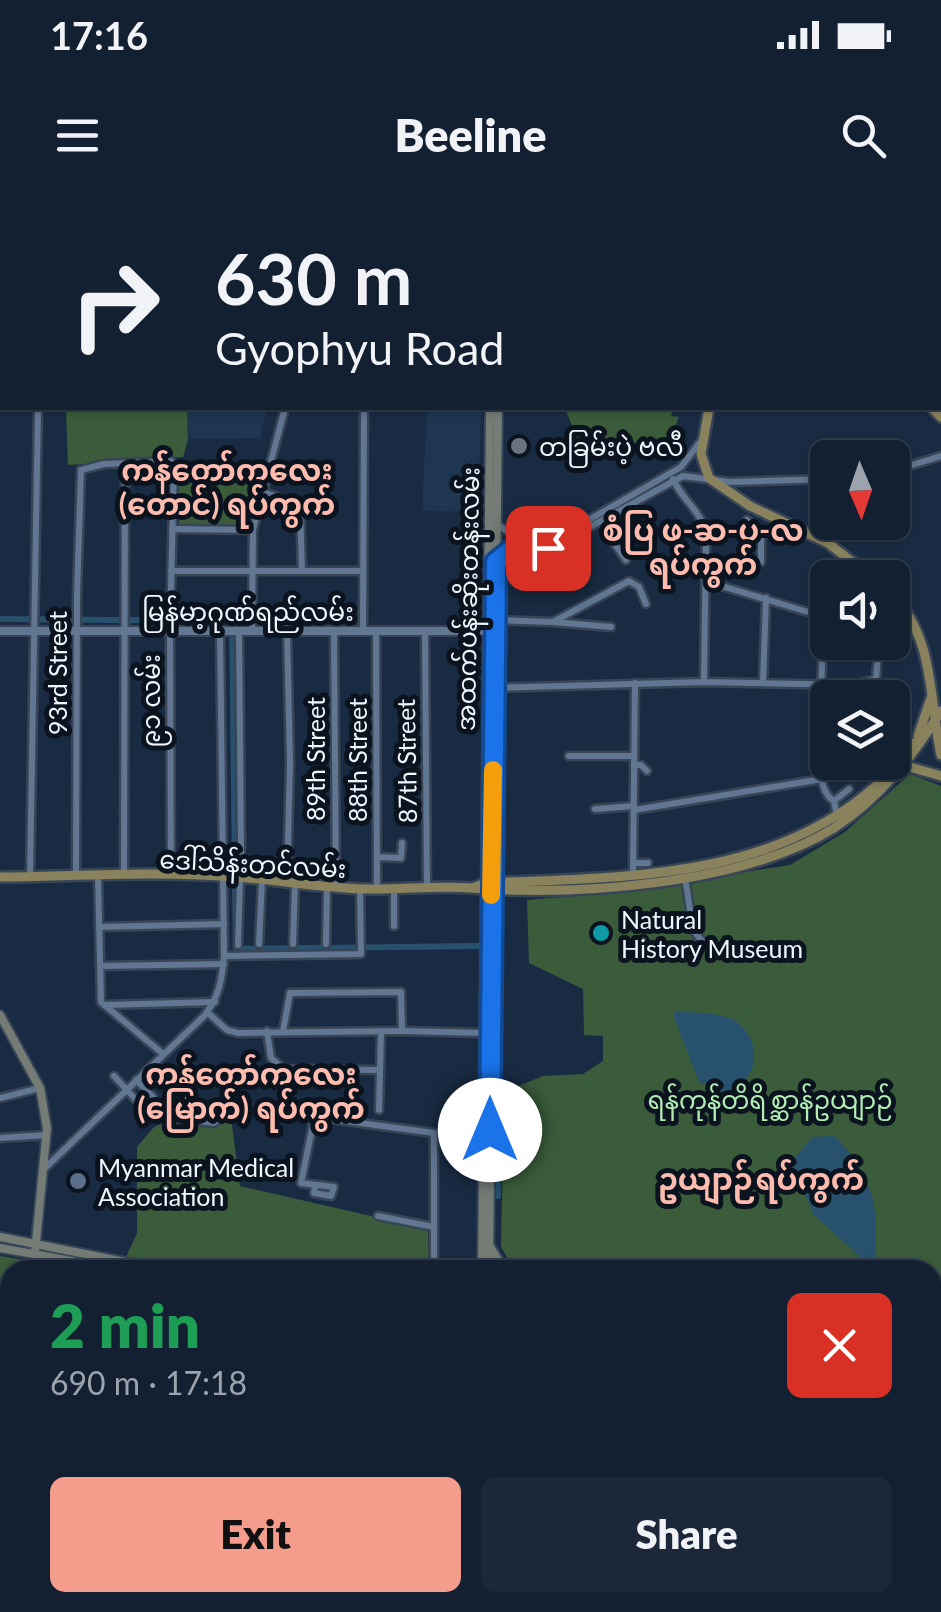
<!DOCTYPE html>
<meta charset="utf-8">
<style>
:root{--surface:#132032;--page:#1c283a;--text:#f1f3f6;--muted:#9da3ac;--line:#323e4d;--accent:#f49d8c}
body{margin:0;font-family:Lato,"Noto Sans Myanmar",sans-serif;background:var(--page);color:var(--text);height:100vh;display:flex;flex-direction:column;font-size:38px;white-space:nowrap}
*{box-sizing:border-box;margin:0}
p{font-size:32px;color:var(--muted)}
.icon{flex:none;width:55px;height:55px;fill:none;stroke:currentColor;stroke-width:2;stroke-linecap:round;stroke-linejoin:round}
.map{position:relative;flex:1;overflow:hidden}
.sheet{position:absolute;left:0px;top:1060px;width:942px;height:352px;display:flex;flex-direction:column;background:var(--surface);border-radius:30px 30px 0 0;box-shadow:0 2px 8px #0004,0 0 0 2px var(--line)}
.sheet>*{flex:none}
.top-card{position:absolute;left:0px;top:0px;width:942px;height:210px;box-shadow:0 2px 8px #0004,0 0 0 2px var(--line);background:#132032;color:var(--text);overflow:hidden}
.needle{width:65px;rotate:178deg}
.buttons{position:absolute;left:810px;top:240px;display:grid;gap:20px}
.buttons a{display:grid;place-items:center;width:100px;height:100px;border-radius:15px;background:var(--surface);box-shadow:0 2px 8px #0004,0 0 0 2px var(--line);font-size:50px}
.pin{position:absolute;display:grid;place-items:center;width:85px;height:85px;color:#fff;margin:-42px;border-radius:20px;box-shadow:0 5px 15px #0006}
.me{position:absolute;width:110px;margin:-55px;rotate:0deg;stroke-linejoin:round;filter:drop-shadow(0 0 8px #0008)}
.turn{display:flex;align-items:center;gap:35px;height:210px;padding:0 50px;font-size:45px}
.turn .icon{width:130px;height:130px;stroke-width:2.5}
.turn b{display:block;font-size:70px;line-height:85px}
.round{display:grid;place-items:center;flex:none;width:105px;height:105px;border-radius:15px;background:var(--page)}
.overview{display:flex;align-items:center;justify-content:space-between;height:170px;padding:0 50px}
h1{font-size:60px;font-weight:800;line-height:75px;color:#1e9e55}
.primary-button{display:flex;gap:20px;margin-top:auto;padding:20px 50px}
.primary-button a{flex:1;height:115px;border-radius:15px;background:var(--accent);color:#111;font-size:40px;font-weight:800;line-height:115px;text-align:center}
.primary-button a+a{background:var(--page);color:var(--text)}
.status{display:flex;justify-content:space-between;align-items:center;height:70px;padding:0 50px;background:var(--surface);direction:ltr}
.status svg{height:28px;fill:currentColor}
header{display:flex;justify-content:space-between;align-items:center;height:130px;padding:0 50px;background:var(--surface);font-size:45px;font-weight:800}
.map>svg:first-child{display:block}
</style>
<div class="status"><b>17:16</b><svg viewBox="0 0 49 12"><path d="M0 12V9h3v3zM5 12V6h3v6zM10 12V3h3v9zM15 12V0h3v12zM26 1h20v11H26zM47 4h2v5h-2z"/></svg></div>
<header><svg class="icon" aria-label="menu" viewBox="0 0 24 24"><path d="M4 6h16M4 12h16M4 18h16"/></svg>Beeline<svg class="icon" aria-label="search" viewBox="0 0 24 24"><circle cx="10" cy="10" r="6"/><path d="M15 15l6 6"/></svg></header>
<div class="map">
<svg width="941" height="1412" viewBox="0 0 941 1412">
<rect width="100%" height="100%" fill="#192b43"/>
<g fill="#1e3652">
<polygon points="187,208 267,208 260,238 189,239"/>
<polygon points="427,208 481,208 478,312 422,311"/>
</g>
<g fill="#3a5c3b">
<polygon points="66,208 187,208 188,239 183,257 68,265"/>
<polygon points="565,208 674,208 671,216 679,217 669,243 579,244"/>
<polygon points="179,264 262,276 248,326 179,325"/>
<polygon points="910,574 941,586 941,1247 932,1246 932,1070 514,1070 501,1047 504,892 543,876 583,874 603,861 603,836 584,835 583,789 529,763 527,700 597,694 790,665 845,632"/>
<polygon points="230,910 240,986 428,1029 429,1070 184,1070 126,1057 137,1033 137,947 154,927 183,915"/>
<polygon points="0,1056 90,1070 10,1070 10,1111 0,1108"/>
</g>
<g fill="#28516e">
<path d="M675,811C691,813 707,812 723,816C763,827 764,877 728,894L699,882L674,817Z"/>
<path d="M834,936C863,963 878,995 876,1036C875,1045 878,1050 874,1059L865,1061L814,1015L792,967L795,957L813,937Z"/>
<polygon points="0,1108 10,1111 10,1402 199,1403 200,1412 0,1412"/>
<polygon points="941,1386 941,1412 756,1412 746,1403 880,1402 892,1408 910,1403 932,1402 933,1391"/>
<polygon points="404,1403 730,1403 724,1405 724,1412 415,1412"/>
</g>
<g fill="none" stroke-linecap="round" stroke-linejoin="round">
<g stroke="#28516e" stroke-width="6">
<polyline points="0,419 232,421 235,668"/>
<polyline points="235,686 236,749 479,746"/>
<polyline points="496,745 500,745 498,996"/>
</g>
<defs>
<g id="minor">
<polyline points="185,0 186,2"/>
<polyline points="247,0 247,2"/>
<polyline points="912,0 913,2"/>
<polyline points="933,0 934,2"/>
<polyline points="304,2 304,0"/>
<polyline points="364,2 364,0"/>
<polyline points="940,10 941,10"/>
<polyline points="0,33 2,33"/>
<polyline points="940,164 941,163"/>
<polyline points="892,271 941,256"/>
<path d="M673,279C682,300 701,310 706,334L704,482"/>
<polyline points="263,292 300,305 302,371"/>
<polyline points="617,312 629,325 612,340 626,360"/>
<polyline points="747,320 761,332 787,326"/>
<path d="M495,322C515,340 534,345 559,337L681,267L701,241"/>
<polyline points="172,329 253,330"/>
<polyline points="761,332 761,362"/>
<path d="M496,361C512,343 542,350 564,341L683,276L730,282L828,279"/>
<polyline points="171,371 363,371"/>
<polyline points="705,381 828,418"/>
<polyline points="892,417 901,405"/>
<polyline points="495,420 553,422 629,381 639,387 646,404"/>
<path d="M828,421L823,430L819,564C821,576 822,594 834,601L837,617"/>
<polyline points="553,422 611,427"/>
<polyline points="252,430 253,330 285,208"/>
<polyline points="334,431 336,688"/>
<polyline points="363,431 364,208"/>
<polyline points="376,431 377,689"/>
<polyline points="425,431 427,688"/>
<polyline points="763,483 766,398"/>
<polyline points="494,488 704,482 853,485 876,479 879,442"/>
<polyline points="569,556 634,556"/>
<polyline points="634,565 641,565 647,571"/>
<polyline points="834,601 849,589"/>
<polyline points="595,609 634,606"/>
<polyline points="634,610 822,579"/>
<polyline points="378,657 401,658 402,643"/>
<polyline points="633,663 648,663"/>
<polyline points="124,675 125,263"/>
<polyline points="30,676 38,208"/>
<polyline points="76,676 77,394 81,270 104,264 171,261 174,265 170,430 171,675"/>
<polyline points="633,676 635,483"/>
<polyline points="98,677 101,802 163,854"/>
<polyline points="685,677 693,730 703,742"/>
<polyline points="287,682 290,563 287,431"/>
<polyline points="394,690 394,726"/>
<polyline points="99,727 224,724"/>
<polyline points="259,744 262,680"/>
<polyline points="293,744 295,684"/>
<polyline points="326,744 327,687"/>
<polyline points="238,745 241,647 239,430"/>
<polyline points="224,756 361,754 360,689"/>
<polyline points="100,766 224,764"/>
<polyline points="104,805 215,802"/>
<polyline points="207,812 227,830 238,833 402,831 401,792 290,793 283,831"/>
<polyline points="267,831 271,858 284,869 378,870"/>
<polyline points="402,831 484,833"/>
<polyline points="114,876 149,914 214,923 236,906 434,933 434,1070"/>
<polyline points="136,880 153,897"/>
<polyline points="0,898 40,888"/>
<polyline points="379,910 381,833"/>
<polyline points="315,914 301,983 334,987 331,996 314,993 315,986"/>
<polyline points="0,938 47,935"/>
<path d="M44,969L204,816C219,797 222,780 224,756L220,430"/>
<polyline points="378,1016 434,1027"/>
</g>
<polyline id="tertiary" points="0,431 491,431"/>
<g id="secondary">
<polyline points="460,0 460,2"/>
<polyline points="497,2 497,0"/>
<polyline points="579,2 586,0"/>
<polyline points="0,139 2,139"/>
<polyline points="0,815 40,888 47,928 35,1052"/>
<polyline points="0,1037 165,1070"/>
<polyline points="0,1048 121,1070"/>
<polyline points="491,1048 504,1070"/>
<polyline points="482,1070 490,208"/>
<polyline points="489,1070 498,208"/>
<polyline points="932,1254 941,1255"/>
<polyline points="932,1261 941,1263"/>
</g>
<g id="primary">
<polyline points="673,0 679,2"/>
<polyline points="778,0 778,2"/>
<polyline points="714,2 715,0"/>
<polyline points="709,208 701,254 709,278 750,306 828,343 873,378"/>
<polyline points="932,208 941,217"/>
<path d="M892,395C935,437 929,500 941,555"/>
<polyline points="918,536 931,498"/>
<polyline points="906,566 941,576"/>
<polyline points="893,570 914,543"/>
<path d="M0,677C78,676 158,671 236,677C279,680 322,688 365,689C400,690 436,685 471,688C577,696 742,685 834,628C880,598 912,557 941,511"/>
<path d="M473,688L485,683C620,677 771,681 878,584"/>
</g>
</defs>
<use href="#minor" stroke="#374557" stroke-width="11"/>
<use href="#tertiary" stroke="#374557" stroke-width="12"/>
<use href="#secondary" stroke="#374557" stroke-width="12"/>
<use href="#primary" stroke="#374557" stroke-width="14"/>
<use href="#minor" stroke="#607691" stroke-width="6"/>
<use href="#tertiary" stroke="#607691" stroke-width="8"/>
<use href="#secondary" stroke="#757c76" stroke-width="8"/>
<use href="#primary" stroke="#89825c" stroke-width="9"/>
</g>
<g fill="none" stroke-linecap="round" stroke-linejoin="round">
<defs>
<polyline id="route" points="490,930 496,362 511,350 548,348"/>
</defs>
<use href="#route" stroke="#114b97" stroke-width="25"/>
<use href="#route" stroke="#1a73e8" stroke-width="18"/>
<polyline stroke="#f59e0b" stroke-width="18" points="491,695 493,570"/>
</g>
<circle fill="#6b7280" stroke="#0b141e" stroke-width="4" cx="519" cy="246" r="10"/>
<circle fill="#0f9aa8" stroke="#0b141e" stroke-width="4" cx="601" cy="733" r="10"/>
<circle fill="#5c6f8a" stroke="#0b141e" stroke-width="4" cx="78" cy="981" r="10"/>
<g text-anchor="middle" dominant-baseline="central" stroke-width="10" stroke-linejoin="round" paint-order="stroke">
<g font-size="25" fill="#eef6ff" stroke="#0b141e" text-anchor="start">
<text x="539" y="246">တခြမ်းပဲ့ ဗလီ</text>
<text x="621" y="719">Natural<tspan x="621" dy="29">History Museum</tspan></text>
<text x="98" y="967">Myanmar Medical<tspan x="98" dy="29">Association</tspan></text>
</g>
<g font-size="25" fill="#eef6ff" stroke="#0b141e">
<text transform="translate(467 399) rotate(-89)">အထက်ပန်းဆိုးတန်းလမ်း</text>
<text x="248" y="411">မြန်မာ့ဂုဏ်ရည်လမ်း</text>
<text transform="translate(57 473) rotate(-90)">93rd Street</text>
<text transform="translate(150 501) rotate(-90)">၉၁ လမ်း</text>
<text transform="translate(315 559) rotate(-90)">89th Street</text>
<text transform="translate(357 560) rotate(-90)">88th Street</text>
<text transform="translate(406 561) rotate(-91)">87th Street</text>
<text transform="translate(253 663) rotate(3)">ဒေါ်သိန်းတင်လမ်း</text>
</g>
<g font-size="25" fill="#b3edb5" stroke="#0b141e">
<text x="770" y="899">ရန်ကုန်တိရိစ္ဆာန်ဥယျာဉ်</text>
</g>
<g font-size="30" font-weight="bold" fill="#febbae" stroke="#0b141e">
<text x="227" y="269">ကန်တော်ကလေး<tspan x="227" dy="34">(တောင်) ရပ်ကွက်</tspan></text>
<text x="703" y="329">စံပြ ဖ-ဆ-ပ-လ<tspan x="703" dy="34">ရပ်ကွက်</tspan></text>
<text x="251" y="873">ကန်တော်ကလေး<tspan x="251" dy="34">(မြောက်) ရပ်ကွက်</tspan></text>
<text x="761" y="978">ဥယျာဉ်ရပ်ကွက်</text>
</g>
</g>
</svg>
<div class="buttons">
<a><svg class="needle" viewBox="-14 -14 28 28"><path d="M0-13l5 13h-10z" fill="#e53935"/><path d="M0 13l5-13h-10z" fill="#9da3ac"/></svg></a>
<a><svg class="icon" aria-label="sound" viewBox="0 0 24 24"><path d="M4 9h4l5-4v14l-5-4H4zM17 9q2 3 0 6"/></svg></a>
<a><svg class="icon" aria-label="layers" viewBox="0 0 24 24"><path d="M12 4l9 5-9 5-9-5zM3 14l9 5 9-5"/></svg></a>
</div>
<div class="pin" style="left:548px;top:348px;background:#d93025"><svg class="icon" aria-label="arrive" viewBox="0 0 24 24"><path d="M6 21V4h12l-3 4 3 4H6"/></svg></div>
<svg class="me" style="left:490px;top:930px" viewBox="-20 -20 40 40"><circle r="19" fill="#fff"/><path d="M0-13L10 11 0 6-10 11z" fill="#1a73e8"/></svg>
<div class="top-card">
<div class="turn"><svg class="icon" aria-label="right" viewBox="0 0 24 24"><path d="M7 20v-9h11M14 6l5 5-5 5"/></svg><div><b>630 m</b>Gyophyu Road</div></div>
</div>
<section class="sheet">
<div class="overview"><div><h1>2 min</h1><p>690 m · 17:18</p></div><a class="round" style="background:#d93025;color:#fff"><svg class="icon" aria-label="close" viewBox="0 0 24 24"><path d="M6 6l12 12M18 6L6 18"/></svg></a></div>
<div class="primary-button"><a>Exit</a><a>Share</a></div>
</section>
</div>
